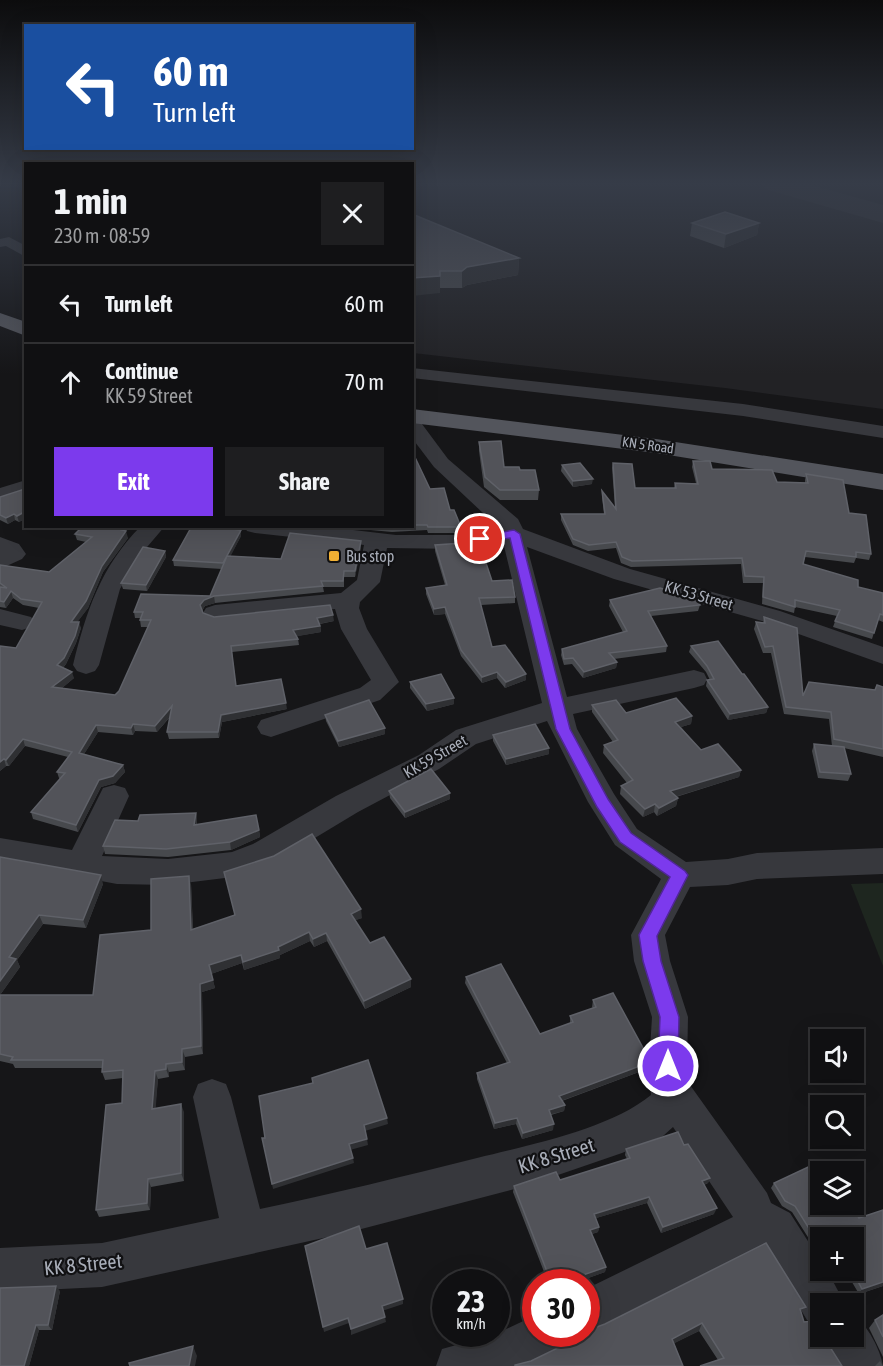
<!DOCTYPE html>
<meta charset="utf-8">
<style>
:root{--surface:#101012;--page:#1e1e20;--text:#f1f3f6;--muted:#9c9d9f;--line:#303032;--accent:#7c3aed}
body{margin:0;font-family:"Asap Condensed",sans-serif;background:var(--page);color:var(--text);height:100vh;display:flex;flex-direction:column;font-size:22px;white-space:nowrap}
*{box-sizing:border-box;margin:0}
p{font-size:20px;color:var(--muted)}
.icon{flex:none;width:33px;height:33px;fill:none;stroke:currentColor;stroke-width:2;stroke-linecap:round;stroke-linejoin:round}
.map{position:relative;flex:1;overflow:hidden}
.details{position:absolute;left:24px;top:162px;width:390px;height:366px;display:flex;flex-direction:column;background:var(--surface);border-radius:0px;box-shadow:0 6px 24px #0002,0 0 0 2px var(--line)}
.details>*{flex:none}
.guide{position:absolute;left:24px;top:24px;width:390px;height:126px;border-radius:0px;box-shadow:0 6px 24px #0002,0 0 0 2px var(--line);background:#1a4fa0;color:#fff;overflow:hidden}
.buttons{position:absolute;left:810px;top:1029px;display:grid;gap:12px}
.buttons a{display:grid;place-items:center;width:54px;height:54px;border-radius:0px;background:var(--surface);box-shadow:0 6px 24px #0002,0 0 0 2px var(--line);font-size:30px}
.speed{position:absolute;left:432px;top:1269px;display:flex;gap:12px;font-size:30px;font-weight:700;text-align:center}
.speed>*{display:grid;place-content:center;width:78px;height:78px;border-radius:50%;background:var(--surface);box-shadow:0 6px 24px #0002,0 0 0 2px var(--line);line-height:1}
.speed small{font-size:15px;font-weight:400}
.speed .limit{border:9px solid #d22;background:#fff;color:#111}
.pin{position:absolute;display:grid;place-items:center;width:51px;height:51px;color:#fff;margin:-26px;border:3px solid #fff;border-radius:50%;box-shadow:0 2px 6px #0007}
.me{position:absolute;width:66px;margin:-33px;rotate:0deg;stroke-linejoin:round;filter:drop-shadow(0 0 4px #0008)}
.turn{display:flex;align-items:center;gap:21px;height:126px;padding:0 30px;font-size:27px}
.turn .icon{width:78px;height:78px;stroke-width:2.5}
.turn b{display:block;font-size:42px;line-height:51px}
.round{display:grid;place-items:center;flex:none;width:63px;height:63px;border-radius:0px;background:var(--page)}
.headline{display:flex;align-items:center;justify-content:space-between;height:102px;padding:0 30px}
h1{font-size:36px;font-weight:700;line-height:45px}
.button{display:flex;gap:12px;margin-top:auto;padding:12px 30px}
.button a{flex:1;height:69px;border-radius:0px;background:var(--accent);color:#fff;font-size:24px;font-weight:700;line-height:69px;text-align:center}
.button a+a{background:var(--page);color:var(--text)}
ul{padding:0;list-style:none}
li{display:flex;align-items:center;gap:18px;height:78px;padding:0 30px;border-top:2px solid var(--line)}
li div{flex:1}
li b{display:block;font-size:22px}
li em{font-style:normal}
.map>svg:first-child{display:block}
</style>
<div class="map">
<svg width="883" height="1366" viewBox="0 0 883 1366">
<rect width="100%" height="100%" fill="#161618"/>
<polygon fill="#222225" points="412,183 883,183 883,409 725,388 413,353"/>
<polygon fill="#1e261f" points="883,883 883,966 851,884"/>
<g fill="none" stroke-linecap="round" stroke-linejoin="round">
<polygon fill="#303135" fill-rule="evenodd" points="761,183 805,183 883,205 883,223 765,189"/>
<g fill="#37383d" fill-rule="evenodd">
<polygon points="9,237 26,246 26,257 6,246 0,247 0,239"/>
<polygon points="412,368 743,404 883,426 883,438 743,416 412,378"/>
<path d="M412,418L419,420L448,459L518,519L523,529L630,569L780,611L883,647V664L762,621L614,579L527,547L567,697L694,670L704,673L707,679L704,685L694,688L573,714L577,729L614,794L637,829L686,862L728,859L757,853L883,848V874L757,879L728,885L690,887L665,935L670,961L688,1017L687,1066L690,1085L767,1193L771,1203L790,1213L820,1260V1270H827L845,1304H820V1325L807,1320L763,1248L602,1329L586,1336L581,1334H586V1289L733,1217L673,1127L663,1136L622,1153L526,1186L346,1233L102,1287L0,1292V1248L102,1243L219,1218L193,1097L198,1084L212,1079L226,1084L231,1097L260,1209C332,1194 405,1176 477,1158C529,1145 610,1129 651,1095L649,1066L652,1017L634,961L631,935L661,879L615,845L588,802L547,721L476,744L439,769L358,812L275,862L233,877L168,885L117,884L0,862V838L72,850L103,788L114,785L125,788L129,796L102,856L168,859L232,852L253,844L336,796L419,755L456,730L542,703L503,542L462,549L387,548L380,582L360,602L359,608L367,629L399,682L380,700L271,737L261,734L257,727L261,720L360,688L371,680L341,629L335,609L215,621L206,618L203,613L206,608L215,605L341,593L357,580L364,545L255,533L247,531L244,526H319L396,535H462L500,529L434,467L412,438Z"/>
<polygon points="26,480 26,493 0,501 0,488"/>
<path d="M141,526H165L136,560L120,589L99,665L95,671L86,674L77,671L73,665C86,612 101,566 141,526Z"/>
<polygon points="0,537 19,544 26,554 22,559 0,569"/>
<polygon points="0,609 31,617 35,622 31,627 22,630 0,625"/>
<polygon points="536,1315 536,1334 568,1334 561,1350 529,1366 436,1366 442,1349 496,1334"/>
<path d="M854,1317C867,1323 881,1351 883,1366H835L821,1336H854Z"/>
</g>
<g fill="#53555c" fill-rule="evenodd">
<polygon points="0,313 26,322 26,336 0,326"/>
<polygon points="412,409 656,439 883,474 883,490 656,453 412,423"/>
</g>
</g>
<g fill="#47494d">
<polygon points="412,214 519,258 518,275 467,285 462,288 440,288 440,293"/>
<polygon points="692,223 759,223 757,235 724,248 690,236"/>
<polygon points="479,442 504,467 520,470 539,490 538,500 500,500 484,487 479,451"/>
<polygon points="412,451 430,489 450,510 461,527 461,533 428,533 427,530 392,532 327,526 412,526"/>
<polygon points="693,461 712,469 777,482 805,483 805,480 806,474 849,513 871,554 869,560 856,558 854,563 805,557 803,564 858,587 883,593 883,622 878,620 872,639 833,627 837,616 795,607 794,613 762,604 763,583 743,583 741,564 631,567 621,563 616,548 588,551 573,545 561,520 561,514 604,514 602,497 602,491 615,508 612,468 613,463 635,488 674,488 675,483 696,483 692,467"/>
<polygon points="562,465 592,484 573,487 561,471"/>
<polygon points="26,487 26,518 19,522 15,520 8,524 0,520 0,497 25,489"/>
<polygon points="72,526 124,526 121,530 128,538 103,572 88,608 77,622 81,628 76,643 66,664 63,668 74,678 62,688 115,695 119,691 149,627 141,627 140,620 141,618 135,618 134,612 210,596 222,569 174,566 173,560 241,536 230,556 281,559 361,547 355,577 344,577 344,587 323,587 324,592 215,603 205,606 202,611 203,613 214,617 334,621 320,624 321,632 297,636 298,639 299,645 232,652 236,686 287,709 222,722 219,738 169,739 167,732 170,717 157,732 135,731 133,735 98,732 84,754 123,765 125,772 115,783 101,787 78,832 33,819 31,812 60,779 59,778 57,772 68,757 25,746 9,766 6,766 0,771 16,648 39,608 23,605 13,598 6,608 0,607 0,565 49,572 86,542 77,540 75,534 80,529"/>
<polygon points="435,545 492,581 515,597 515,603 481,605 492,647 526,674 526,680 505,688 497,678 482,683 461,656 445,614 434,615 426,594 426,588 445,585 435,551"/>
<polygon points="165,551 166,557 147,591 123,589 121,583"/>
<polygon points="610,600 700,605 698,611 651,616 667,646 666,652 614,659 617,662 616,668 583,678 572,664 564,665 561,655 562,649 623,632 609,606"/>
<polygon points="764,617 803,696 875,690 883,687 883,757 844,748 851,774 848,781 818,778 812,751 814,744 832,746 829,719 784,714 771,653 763,653 754,629 756,622 763,623"/>
<polygon points="691,646 742,674 768,707 766,713 728,720 706,686 707,680 710,680 706,672 689,652"/>
<polygon points="410,682 454,704 427,711 410,688"/>
<polygon points="592,705 626,713 692,716 691,724 681,727 701,750 741,770 739,777 676,797 678,798 676,806 657,816 654,812 643,817 620,794 621,786 627,783 603,753 604,745 613,742 592,712"/>
<polygon points="325,715 385,728 385,734 339,747 326,721"/>
<polygon points="493,735 549,754 506,765 493,741"/>
<polygon points="389,791 450,799 405,818 390,798"/>
<polygon points="196,813 197,820 197,824 259,830 260,837 231,850 168,857 105,854 103,846 138,821"/>
<polygon points="0,857 103,884 86,928 43,924 17,960 20,967 0,995"/>
<polygon points="224,872 362,918 355,920 370,943 411,987 365,1009 327,941 314,947 310,941 280,955 280,958 244,970 242,963 211,974 215,988 202,992 203,1054 185,1057 185,1070 169,1072 169,1077 158,1079 155,1108 184,1112 184,1181 151,1187 150,1210 99,1217 96,1210 122,1103 123,1078 105,1080 102,1072 102,1068 15,1068 13,1064 0,1061 0,995 93,995 191,884 193,929 235,915"/>
<polygon points="466,977 540,1034 570,1023 570,1016 593,1008 592,1007 593,1000 648,1063 647,1069 562,1101 565,1105 564,1111 551,1115 553,1130 522,1139 516,1124 494,1129 477,1079 477,1073 507,1063 465,983"/>
<polygon points="684,1145 710,1178 708,1183 704,1185 714,1214 661,1233 647,1203 596,1218 599,1227 598,1232 592,1234 606,1267 605,1272 577,1282 548,1282 513,1192 514,1186 560,1180 627,1159 625,1155 626,1149"/>
<polygon points="774,1183 859,1218 883,1210 883,1286 859,1294 849,1277 839,1282 832,1270 854,1270 820,1238 820,1252 818,1253 792,1212 782,1206 771,1188"/>
<polygon points="60,1291 52,1330 39,1330 29,1366 0,1366"/>
<polygon points="801,1314 804,1322 812,1321 718,1360 699,1331 674,1343 683,1366 515,1366 515,1365 531,1361 564,1345 579,1334"/>
<polygon points="883,1315 883,1357 869,1328 875,1320"/>
<polygon points="880,1361 883,1366 875,1366"/>
</g>
<g fill="#2f3033">
<polygon points="759,223 757,235 724,248 726,234"/>
<polygon points="519,258 518,275 467,285 462,288 462,271 467,267"/>
<polygon points="440,271 440,293 412,296 412,278"/>
<polygon points="593,479 592,484 573,487 573,481"/>
<polygon points="26,511 26,518 19,522 17,516"/>
<polygon points="14,514 15,520 8,524 6,518"/>
<polygon points="117,526 124,526 117,535 115,528"/>
<polygon points="241,530 241,536 224,569 223,563"/>
<polygon points="126,531 128,538 103,572 88,608 73,628 71,622 102,566"/>
<polygon points="361,541 361,547 355,577 355,571"/>
<polygon points="165,551 166,557 147,591 146,585"/>
<polygon points="11,591 13,598 6,608 4,602"/>
<polygon points="214,596 215,603 205,606 201,612 200,605 204,600"/>
<polygon points="445,607 445,614 434,615 434,609"/>
<polygon points="333,615 334,621 318,624 317,618"/>
<polygon points="79,622 81,628 76,643 66,664 59,672 57,665"/>
<polygon points="320,626 321,632 293,637 293,630"/>
<polygon points="617,662 616,668 583,678 584,672"/>
<polygon points="72,672 74,678 55,694 52,687"/>
<polygon points="497,672 497,678 482,683 482,677"/>
<polygon points="526,674 526,680 505,688 506,682"/>
<polygon points="454,698 454,704 427,711 426,704"/>
<polygon points="286,703 287,709 222,722 219,738 218,732 221,715"/>
<polygon points="172,706 173,713 157,732 155,726"/>
<polygon points="768,707 766,713 728,720 730,714"/>
<polygon points="692,716 691,724 674,729 675,722"/>
<polygon points="133,724 135,731 133,735 131,728"/>
<polygon points="96,725 98,732 81,759 79,753"/>
<polygon points="385,728 385,734 339,747 338,741"/>
<polygon points="23,739 25,746 9,766 6,760"/>
<polygon points="549,748 549,754 506,765 506,759"/>
<polygon points="4,759 6,766 0,771 0,762"/>
<polygon points="123,765 125,772 115,783 101,787 78,832 76,825 99,780"/>
<polygon points="741,770 739,777 668,799 670,791"/>
<polygon points="450,793 450,799 405,818 405,812"/>
<polygon points="678,798 676,806 657,816 659,808"/>
<polygon points="655,804 654,812 643,817 645,809"/>
<polygon points="196,813 197,820 196,832 194,825"/>
<polygon points="259,830 260,837 231,850 230,842"/>
<polygon points="101,875 103,884 86,928 83,920"/>
<polygon points="189,876 191,884 193,938 191,930"/>
<polygon points="361,909 362,918 351,922 351,914"/>
<polygon points="39,915 43,924 17,960 20,967 0,995 0,981 9,957"/>
<polygon points="309,932 310,941 280,955 280,958 244,970 243,962 278,947"/>
<polygon points="326,933 327,941 314,947 313,939"/>
<polygon points="241,955 242,963 211,974 209,965"/>
<polygon points="411,979 411,987 365,1009 364,1001"/>
<polygon points="213,980 215,988 202,992 203,1054 201,1046 200,984"/>
<polygon points="182,1049 185,1057 185,1070 182,1062"/>
<polygon points="648,1063 647,1069 558,1102 559,1096"/>
<polygon points="166,1064 169,1072 169,1077 166,1069"/>
<polygon points="155,1071 158,1079 155,1117 152,1109"/>
<polygon points="181,1104 184,1112 184,1181 181,1173"/>
<polygon points="565,1105 564,1111 548,1115 549,1110"/>
<polygon points="387,1118 388,1124 365,1131 364,1125"/>
<polygon points="517,1118 516,1124 494,1129 495,1123"/>
<polygon points="554,1124 553,1130 522,1139 523,1133"/>
<polygon points="367,1139 368,1145 350,1150 349,1144"/>
<polygon points="353,1158 354,1163 273,1189 272,1184"/>
<polygon points="710,1178 708,1183 700,1186 702,1181"/>
<polygon points="148,1179 151,1187 150,1210 147,1203"/>
<polygon points="649,1197 647,1203 593,1219 594,1214"/>
<polygon points="717,1208 714,1214 661,1233 663,1227"/>
<polygon points="599,1227 598,1232 589,1235 590,1230"/>
<polygon points="606,1267 605,1272 577,1282 563,1282"/>
<polygon points="853,1272 849,1277 839,1282 842,1277"/>
<polygon points="883,1282 883,1286 859,1294 862,1289"/>
<polygon points="56,1286 60,1291 52,1330 48,1325"/>
<polygon points="403,1299 403,1304 382,1311 382,1306"/>
<polygon points="385,1317 386,1322 351,1335 351,1329"/>
<polygon points="348,1318 349,1323 324,1332 323,1327"/>
<polygon points="702,1323 699,1331 669,1346 672,1339"/>
<polygon points="36,1325 39,1330 29,1366 24,1366"/>
<polygon points="193,1346 197,1356 195,1366 189,1366"/>
</g>
<g fill="#525359" stroke="#5f6168" stroke-width="1.5">
<polygon points="725,212 759,223 726,234 692,223"/>
<polygon points="412,214 519,258 467,267 462,271 440,271 440,276 412,278"/>
<polygon points="501,441 504,467 519,467 520,470 535,470 539,490 500,490 485,477 479,442"/>
<polygon points="412,451 430,489 444,488 450,510 454,510 461,527 428,527 427,525 412,525"/>
<polygon points="693,461 710,461 712,469 772,470 777,482 808,483 806,474 843,480 849,513 866,515 871,554 856,552 856,557 806,551 803,564 858,580 858,587 883,593 883,615 880,614 874,633 835,621 840,610 795,600 795,607 763,597 764,577 745,576 742,558 632,561 622,557 616,542 589,545 573,539 561,514 605,514 602,491 616,509 613,463 632,464 635,488 676,488 675,483 698,484"/>
<polygon points="580,463 593,479 573,481 562,465"/>
<polygon points="26,487 26,511 17,516 14,514 6,518 0,515 0,497 25,489"/>
<polygon points="83,526 117,526 115,528 126,531 102,566 86,601 71,622 79,622 75,636 64,658 57,665 72,672 52,687 115,695 119,691 151,620 140,620 143,612 134,612 141,594 210,596 227,556 281,559 290,533 361,541 355,571 344,571 343,581 321,581 323,586 214,596 204,600 200,605 203,613 214,617 330,605 333,615 317,618 320,626 293,630 298,639 231,646 236,686 281,679 286,703 221,715 218,732 167,732 172,706 155,726 133,724 131,728 96,725 79,753 123,765 113,776 99,780 76,825 31,812 65,773 57,772 72,752 23,739 6,760 4,759 0,762 0,646 16,648 42,602 21,599 11,591 4,602 0,601 0,587 7,588 0,583 0,565 49,572 92,537 75,534"/>
<polygon points="192,526 205,526 241,530 223,563 173,560"/>
<polygon points="479,542 492,581 512,580 515,597 479,598 492,647 505,645 526,674 506,682 497,672 482,677 461,650 445,607 434,609 426,588 447,585 435,545"/>
<polygon points="143,547 165,551 146,585 121,583"/>
<polygon points="660,588 695,598 700,605 648,611 667,646 609,653 617,662 584,672 573,658 564,659 562,649 627,631 610,600"/>
<polygon points="764,617 797,628 803,696 809,682 875,690 877,685 883,687 883,749 834,739 831,712 786,707 773,646 765,647 756,622 765,623"/>
<polygon points="718,641 742,674 744,674 768,707 730,714 707,680 714,679 707,666 691,646"/>
<polygon points="441,674 454,698 426,704 410,682"/>
<polygon points="676,698 692,716 675,722 701,750 718,744 741,770 670,791 678,798 659,808 655,804 645,809 621,786 633,780 604,745 618,740 592,705 616,700 626,713"/>
<polygon points="369,700 385,728 338,741 325,715"/>
<polygon points="535,724 549,748 506,759 493,735"/>
<polygon points="814,744 844,747 851,774 820,772"/>
<polygon points="431,769 450,793 405,812 389,791"/>
<polygon points="196,813 194,825 256,815 259,830 230,842 166,849 103,846 115,820 138,821 140,815"/>
<polygon points="312,834 361,909 351,914 370,943 384,937 411,979 364,1001 326,933 313,939 309,932 278,947 279,950 243,962 241,955 209,965 213,980 200,984 201,1046 182,1049 182,1062 166,1064 166,1069 155,1071 152,1109 181,1104 181,1173 148,1179 147,1203 96,1210 106,1105 122,1103 123,1070 102,1072 103,1060 11,1060 13,1057 0,1054 0,995 93,995 100,935 151,930 151,879 189,876 191,930 235,915 224,872 274,856"/>
<polygon points="0,857 101,875 83,920 39,915 9,957 16,959 0,981"/>
<polygon points="501,964 540,1034 573,1022 570,1016 596,1007 593,1000 613,993 648,1057 648,1063 559,1096 565,1105 549,1110 554,1124 523,1133 517,1118 495,1123 477,1073 510,1062 466,977"/>
<polygon points="368,1060 387,1118 364,1125 367,1139 349,1144 353,1158 272,1184 262,1138 265,1138 259,1096 313,1083 312,1078"/>
<polygon points="678,1132 684,1145 688,1144 710,1178 702,1181 717,1208 663,1227 649,1197 594,1214 599,1227 590,1230 606,1267 563,1282 551,1282 514,1186 556,1172 560,1180 630,1158 626,1149"/>
<polygon points="821,1161 827,1172 820,1172 820,1204 850,1204 859,1218 883,1210 883,1282 862,1289 853,1272 842,1277 838,1270 854,1270 854,1238 820,1238 820,1246 795,1206 785,1201 774,1183"/>
<polygon points="359,1226 366,1249 387,1243 403,1299 382,1306 385,1317 351,1329 348,1318 323,1327 305,1246"/>
<polygon points="766,1243 806,1307 800,1309 804,1322 812,1321 820,1333 820,1336 823,1336 842,1366 700,1366 724,1358 702,1323 672,1339 683,1366 515,1366 515,1365 531,1361 564,1345 567,1338 579,1334 586,1334 586,1331 605,1324"/>
<polygon points="56,1286 48,1325 36,1325 24,1366 0,1366 0,1288"/>
<polygon points="883,1315 883,1337 875,1320"/>
<polygon points="193,1346 189,1366 130,1366 129,1363"/>
</g>
<linearGradient id="sky" x2="0" y2="1"><stop stop-color="#0c0c0d"/><stop offset="0.49" stop-color="#363c48"/><stop offset="1" stop-color="#363c48" stop-opacity="0"/></linearGradient>
<rect width="883" height="374" fill="url(#sky)"/>
<polygon fill="#7c3aed" stroke="#51269a" stroke-width="1.5" points="514,530 520,534 570,729 608,799 631,833 685,871 688,875 657,936 661,961 679,1017 678,1066 675,1072 668,1075 661,1072 658,1066 660,1017 643,961 639,935 670,877 620,842 597,807 556,729 510,538 480,543 474,539 480,536"/>
<rect fill="#f2b134" stroke="#111113" stroke-width="2" x="328" y="550" width="12" height="12" rx="3"/>
<g text-anchor="middle" dominant-baseline="central" stroke-width="4.5" stroke-linejoin="round" paint-order="stroke">
<g font-size="14" fill="#a8adb8" stroke="#111113">
<text transform="translate(648 445) rotate(8)">KN 5 Road</text>
</g>
<g font-size="16" fill="#a8adb8" stroke="#111113" text-anchor="start">
<text x="346" y="556">Bus stop</text>
</g>
<g font-size="16" fill="#a8adb8" stroke="#111113">
<text transform="translate(699 595) rotate(16)">KK 53 Street</text>
<text transform="translate(435 756) rotate(-30)">KK 59 Street</text>
</g>
<g font-size="20" fill="#a8adb8" stroke="#111113">
<text transform="translate(556 1155) rotate(-17)">KK 8 Street</text>
<text transform="translate(83 1264) rotate(-6)">KK 8 Street</text>
</g>
</g>
</svg>
<div class="buttons">
<a><svg class="icon" aria-label="sound" viewBox="0 0 24 24"><path d="M4 9h4l5-4v14l-5-4H4zM17 9q2 3 0 6"/></svg></a>
<a><svg class="icon" aria-label="search" viewBox="0 0 24 24"><circle cx="10" cy="10" r="6"/><path d="M15 15l6 6"/></svg></a>
<a><svg class="icon" aria-label="layers" viewBox="0 0 24 24"><path d="M12 4l9 5-9 5-9-5zM3 14l9 5 9-5"/></svg></a>
<a>+</a>
<a>−</a>
</div>
<div class="speed"><div>23<small>km/h</small></div><div class="limit">30</div></div>
<div class="pin" style="left:480px;top:539px;background:#d93025"><svg class="icon" aria-label="arrive" viewBox="0 0 24 24"><path d="M6 21V4h12l-3 4 3 4H6"/></svg></div>
<svg class="me" style="left:668px;top:1066px" viewBox="-20 -20 40 40"><circle r="17" fill="#7c3aed" stroke="#fff" stroke-width="3"/><path d="M0-11L8 9 0 5-8 9z" fill="#fff"/></svg>
<div class="guide">
<div class="turn"><svg class="icon" aria-label="left" viewBox="0 0 24 24"><path d="M17 20v-9H6M10 6l-5 5 5 5"/></svg><div><b>60 m</b>Turn left</div></div>
</div>
<section class="details">
<div class="headline"><div><h1>1 min</h1><p>230 m · 08:59</p></div><a class="round"><svg class="icon" aria-label="close" viewBox="0 0 24 24"><path d="M6 6l12 12M18 6L6 18"/></svg></a></div>
<ul>
<li><svg class="icon" aria-label="left" viewBox="0 0 24 24"><path d="M17 20v-9H6M10 6l-5 5 5 5"/></svg><div><b>Turn left</b></div><em>60 m</em></li>
<li><svg class="icon" aria-label="ahead" viewBox="0 0 24 24"><path d="M12 20V5M6 11l6-6 6 6"/></svg><div><b>Continue</b><p>KK 59 Street</p></div><em>70 m</em></li>
</ul>
<div class="button"><a>Exit</a><a>Share</a></div>
</section>
</div>
